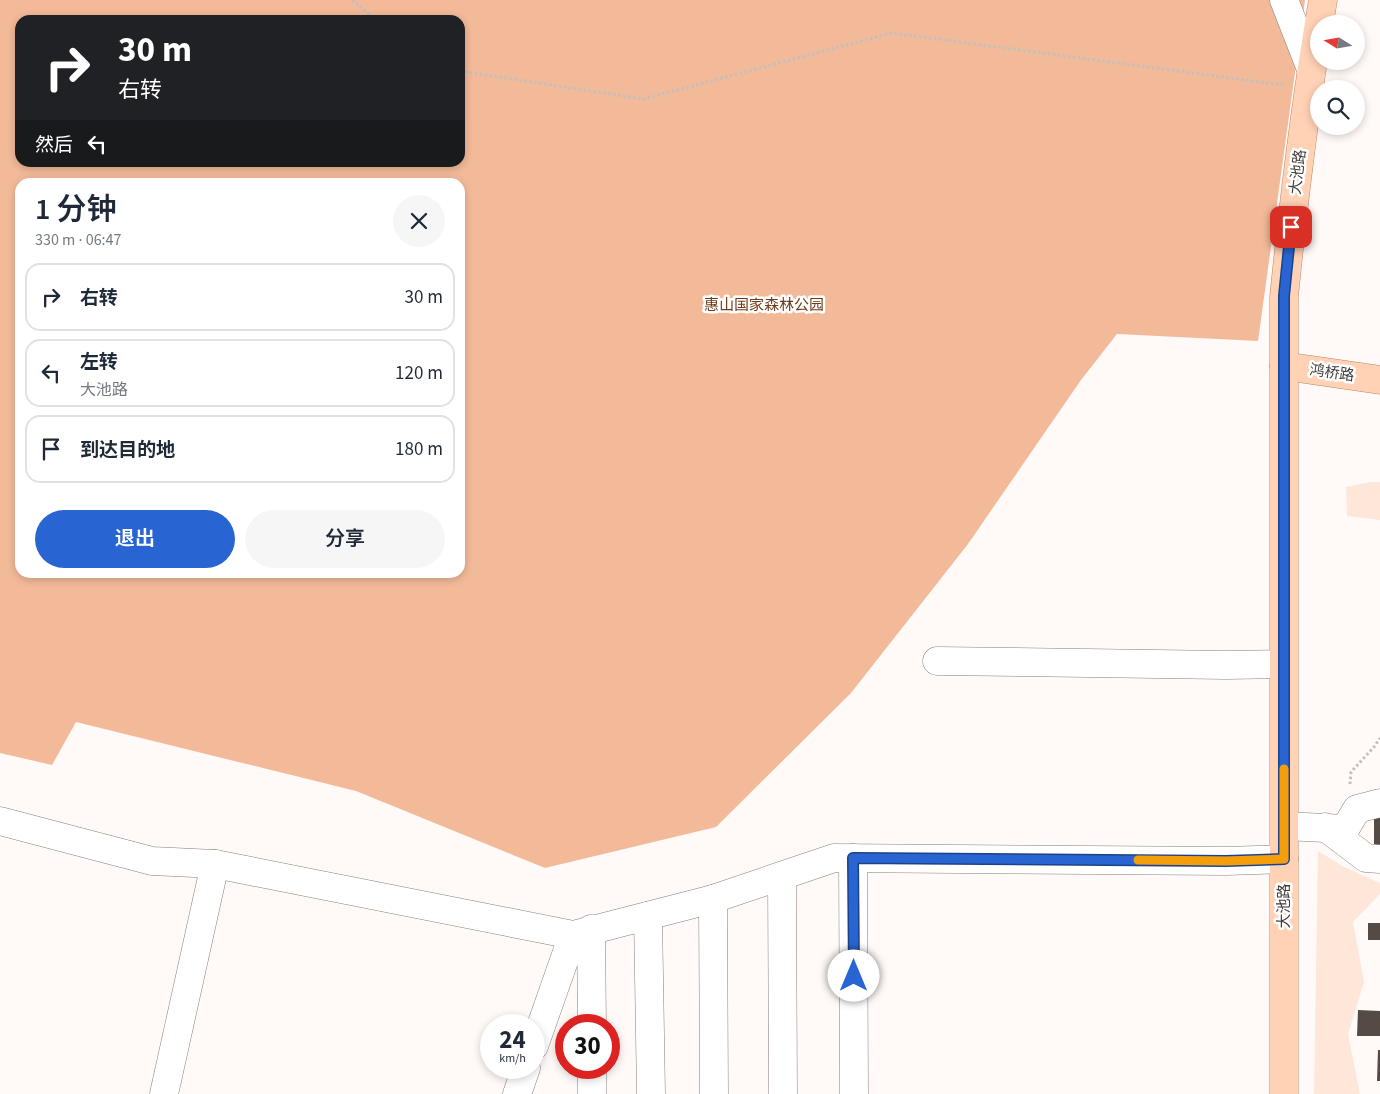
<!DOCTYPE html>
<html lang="zh">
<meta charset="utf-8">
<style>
:root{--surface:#fff;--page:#f6f6f7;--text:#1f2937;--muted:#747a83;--line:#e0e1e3;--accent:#2965d2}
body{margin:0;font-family:"Source Sans 3","Noto Sans SC",sans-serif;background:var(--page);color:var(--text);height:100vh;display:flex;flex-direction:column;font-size:19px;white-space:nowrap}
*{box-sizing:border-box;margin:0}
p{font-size:16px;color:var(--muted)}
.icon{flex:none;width:28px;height:28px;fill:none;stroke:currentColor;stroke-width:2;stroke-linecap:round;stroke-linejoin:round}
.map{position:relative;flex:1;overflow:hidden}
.drawer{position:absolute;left:15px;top:178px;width:450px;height:400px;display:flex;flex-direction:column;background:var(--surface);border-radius:15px;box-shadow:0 2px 8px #0003}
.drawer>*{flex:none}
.guide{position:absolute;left:15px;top:15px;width:450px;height:152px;border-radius:15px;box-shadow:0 2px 8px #0003;background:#202124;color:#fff;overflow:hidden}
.needle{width:32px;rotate:281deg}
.controls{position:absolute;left:1310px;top:15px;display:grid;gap:10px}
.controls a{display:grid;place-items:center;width:55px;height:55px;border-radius:50%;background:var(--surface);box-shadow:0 2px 8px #0003;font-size:25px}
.speed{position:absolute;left:480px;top:1014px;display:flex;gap:10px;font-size:25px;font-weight:700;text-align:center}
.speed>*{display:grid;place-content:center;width:65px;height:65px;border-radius:50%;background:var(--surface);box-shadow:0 2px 8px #0003;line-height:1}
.speed small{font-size:12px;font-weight:400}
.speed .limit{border:8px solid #d22;background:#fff;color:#111}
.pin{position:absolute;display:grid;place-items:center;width:42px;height:42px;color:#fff;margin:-21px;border-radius:10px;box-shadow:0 2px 8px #0006}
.me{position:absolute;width:55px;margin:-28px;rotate:0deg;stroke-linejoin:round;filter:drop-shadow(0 0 4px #0008)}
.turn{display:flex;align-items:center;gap:18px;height:105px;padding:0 20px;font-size:22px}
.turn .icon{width:65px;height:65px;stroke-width:2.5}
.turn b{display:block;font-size:35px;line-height:42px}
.then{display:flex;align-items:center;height:48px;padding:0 20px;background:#0003;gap:10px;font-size:19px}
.round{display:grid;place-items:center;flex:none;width:52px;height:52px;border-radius:26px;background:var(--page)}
.head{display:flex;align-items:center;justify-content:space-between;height:85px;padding:0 20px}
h1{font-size:30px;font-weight:600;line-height:38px}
.primary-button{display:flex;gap:10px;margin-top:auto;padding:10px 20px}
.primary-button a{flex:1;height:58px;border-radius:30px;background:var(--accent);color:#fff;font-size:20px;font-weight:600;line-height:58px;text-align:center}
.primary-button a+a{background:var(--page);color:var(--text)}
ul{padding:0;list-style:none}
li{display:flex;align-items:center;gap:15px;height:68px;margin:0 10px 8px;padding:0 10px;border:2px solid var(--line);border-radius:15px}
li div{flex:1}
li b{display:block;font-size:19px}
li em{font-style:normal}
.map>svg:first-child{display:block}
</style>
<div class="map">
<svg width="1380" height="1094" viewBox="0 0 1380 1094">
<rect width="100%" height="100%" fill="#fffaf8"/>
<g fill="#fee6d8">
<polygon points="1371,482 1380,482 1380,520 1347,516 1346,487"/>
<polygon points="1318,851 1344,867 1380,883 1380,894 1353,922 1364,982 1348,1034 1360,1094 1314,1094"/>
</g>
<path fill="#f3ba99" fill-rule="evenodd" d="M0,0H1305L1258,341L1117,334L1081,380L968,544L851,693L716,827L545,868L356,791L76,722L52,765L0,753ZM20,20H460V162H20ZM20,182H460V572H20Z"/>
<g fill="#544b46">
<polygon points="1374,809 1380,810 1380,850 1374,850"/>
<rect x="1368" y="923" width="12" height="17"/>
<polygon points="1358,1010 1380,1011 1380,1036 1357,1036"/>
<polygon points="1378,1050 1380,1050 1380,1081 1377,1081"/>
</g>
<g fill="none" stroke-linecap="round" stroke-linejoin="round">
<defs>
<g id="minor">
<polyline points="1284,0 1311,69"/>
<polyline points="937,661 1226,665 1283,664"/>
<polyline points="0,821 152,861 215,864 573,935 713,899 834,858 1226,861 1284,859"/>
<polyline points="1285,826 1345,829 1357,809 1380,803"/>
<polyline points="1325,827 1366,858 1380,859"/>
<polyline points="853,858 854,1094"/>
<polyline points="782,877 783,1094"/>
<polyline points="713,899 714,1094"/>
<polyline points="648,916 651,1094"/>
<polyline points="591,929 592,1025"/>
<polyline points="534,1046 573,935"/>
<polyline points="592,1068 592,1094"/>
<polyline points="164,1094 215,864"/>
<polyline points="517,1094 526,1068"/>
</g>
<g id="major">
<polyline points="1284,366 1380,380"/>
<path d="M1284,1094V297C1294,197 1306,98 1323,0"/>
</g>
</defs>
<use href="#minor" stroke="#897f7a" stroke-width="29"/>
<use href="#major" stroke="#bb8869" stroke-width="29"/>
<g stroke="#c4bfbd" stroke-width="3" stroke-dasharray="2.5 2.5" stroke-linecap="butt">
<polyline points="352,0 376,20"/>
<polyline points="460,71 643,99 892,33 1283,85"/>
<polyline points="1350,784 1351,772 1374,747 1380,738"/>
</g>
<use href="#minor" stroke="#fff" stroke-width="28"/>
<use href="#major" stroke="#ffd1b5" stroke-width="28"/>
</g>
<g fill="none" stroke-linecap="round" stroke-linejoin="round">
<defs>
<polyline id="route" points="854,976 853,858 1226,861 1284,859 1284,296 1291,227"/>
</defs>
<use href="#route" stroke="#1b4288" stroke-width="12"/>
<use href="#route" stroke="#2965d2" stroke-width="9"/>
<polyline stroke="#f59e0b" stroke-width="9" points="1138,860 1226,861 1284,859 1284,769"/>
</g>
<g text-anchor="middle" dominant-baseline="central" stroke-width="5" stroke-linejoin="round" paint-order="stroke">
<g font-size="15" fill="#3e3a38" stroke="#fff">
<text transform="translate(1298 172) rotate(-83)">大池路</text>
<text transform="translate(1332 373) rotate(8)">鸿桥路</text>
<text transform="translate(1284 906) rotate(-90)">大池路</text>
</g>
<g font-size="15" fill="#6f3a17" stroke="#fff">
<text x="764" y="305">惠山国家森林公园</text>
</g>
</g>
</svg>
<div class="controls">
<a><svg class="needle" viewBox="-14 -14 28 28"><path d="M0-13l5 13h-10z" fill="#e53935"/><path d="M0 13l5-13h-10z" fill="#747a83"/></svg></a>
<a><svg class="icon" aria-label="search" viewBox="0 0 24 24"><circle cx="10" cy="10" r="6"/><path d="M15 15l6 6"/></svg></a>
</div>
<div class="speed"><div>24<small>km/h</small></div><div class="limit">30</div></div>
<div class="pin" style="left:1291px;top:227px;background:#d93025"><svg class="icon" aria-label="arrive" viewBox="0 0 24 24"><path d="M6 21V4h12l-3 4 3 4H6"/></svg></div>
<svg class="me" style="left:854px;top:976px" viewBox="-20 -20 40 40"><circle r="19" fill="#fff"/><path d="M0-13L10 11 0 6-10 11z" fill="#2965d2"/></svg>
<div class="guide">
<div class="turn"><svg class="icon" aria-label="right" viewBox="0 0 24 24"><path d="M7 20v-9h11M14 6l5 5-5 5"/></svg><div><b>30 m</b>右转</div></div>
<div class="then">然后<svg class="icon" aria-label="left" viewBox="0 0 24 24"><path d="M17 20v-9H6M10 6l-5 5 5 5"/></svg></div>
</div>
<section class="drawer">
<div class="head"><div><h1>1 分钟</h1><p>330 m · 06:47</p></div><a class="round"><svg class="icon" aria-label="close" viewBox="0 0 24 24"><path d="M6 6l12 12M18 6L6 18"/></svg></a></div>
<ul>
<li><svg class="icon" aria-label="right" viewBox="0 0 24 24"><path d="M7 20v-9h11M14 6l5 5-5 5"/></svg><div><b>右转</b></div><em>30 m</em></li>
<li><svg class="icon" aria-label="left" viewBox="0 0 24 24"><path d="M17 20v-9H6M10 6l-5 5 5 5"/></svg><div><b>左转</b><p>大池路</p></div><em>120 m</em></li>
<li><svg class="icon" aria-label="arrive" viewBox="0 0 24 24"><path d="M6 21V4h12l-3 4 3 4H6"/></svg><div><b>到达目的地</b></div><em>180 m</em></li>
</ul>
<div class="primary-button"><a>退出</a><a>分享</a></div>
</section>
</div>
